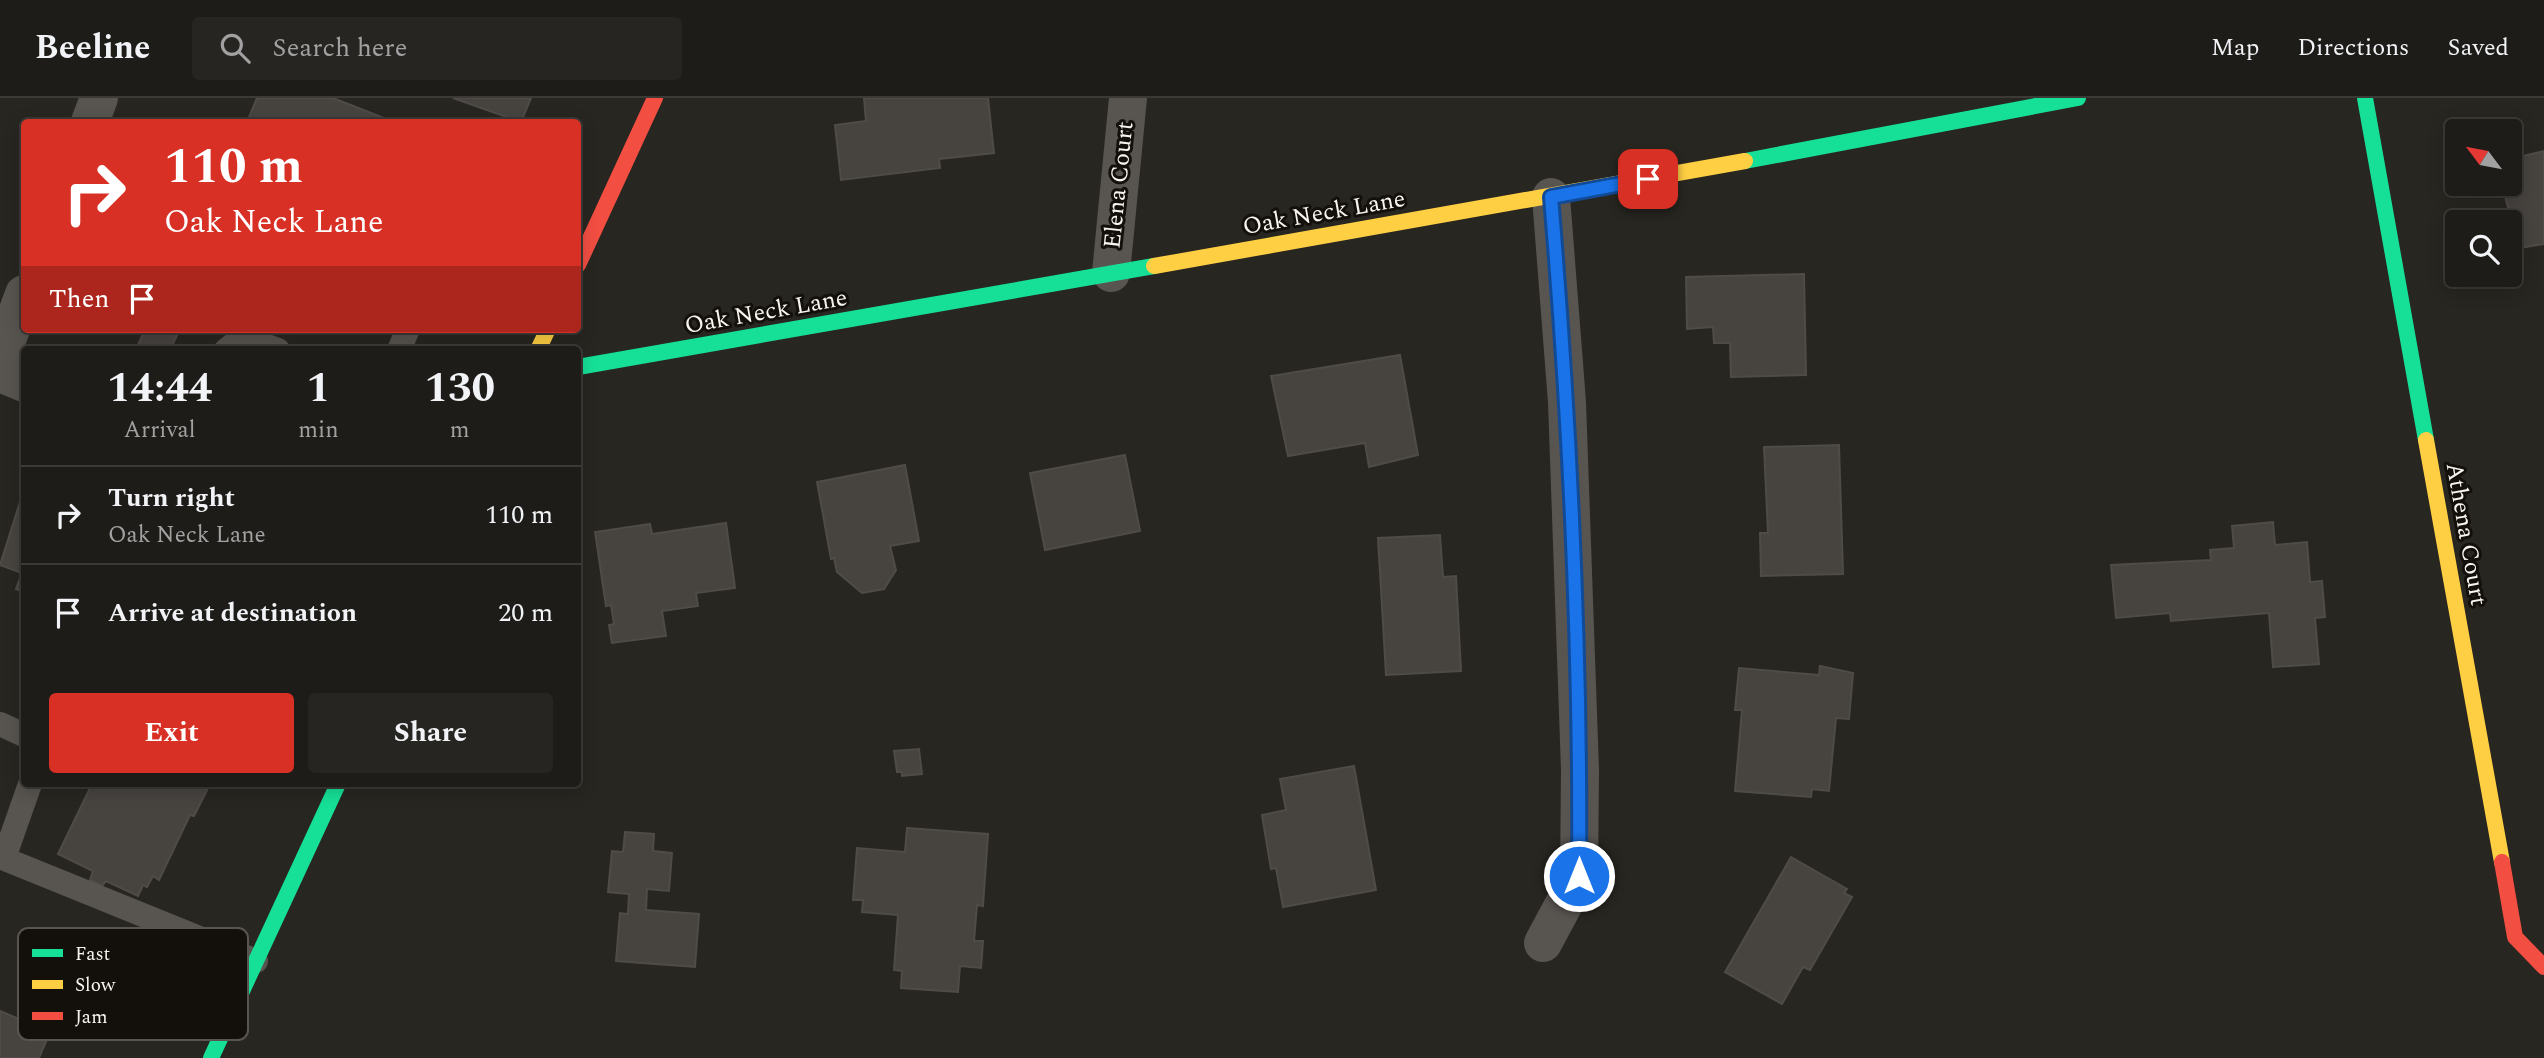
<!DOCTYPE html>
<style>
:root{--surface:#1e1c18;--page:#262521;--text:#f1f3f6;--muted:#a1a1a2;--line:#3c3a37;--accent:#d93025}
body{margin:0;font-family:Spectral,serif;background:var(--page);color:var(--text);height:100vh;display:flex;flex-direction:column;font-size:26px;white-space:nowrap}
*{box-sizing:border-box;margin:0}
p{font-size:23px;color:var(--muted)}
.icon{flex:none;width:38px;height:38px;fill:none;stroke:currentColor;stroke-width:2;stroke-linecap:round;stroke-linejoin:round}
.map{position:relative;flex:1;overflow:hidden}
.panel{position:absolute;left:21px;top:248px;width:560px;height:441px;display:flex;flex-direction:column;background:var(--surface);border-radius:7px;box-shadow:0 4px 18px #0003,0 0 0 2px var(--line)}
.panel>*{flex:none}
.hud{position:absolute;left:21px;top:21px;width:560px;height:214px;border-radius:7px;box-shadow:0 4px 18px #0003,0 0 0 2px var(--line);background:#d93025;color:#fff;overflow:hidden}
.needle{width:46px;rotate:302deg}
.buttons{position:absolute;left:2445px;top:21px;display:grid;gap:14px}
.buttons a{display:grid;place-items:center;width:77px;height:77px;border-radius:7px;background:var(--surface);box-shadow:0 4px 18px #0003,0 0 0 2px var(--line);font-size:35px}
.pin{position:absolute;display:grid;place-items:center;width:60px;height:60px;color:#fff;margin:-30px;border-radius:14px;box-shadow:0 4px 10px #0006}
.me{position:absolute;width:77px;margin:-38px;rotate:0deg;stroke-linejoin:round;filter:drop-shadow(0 0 5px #0008)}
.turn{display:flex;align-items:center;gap:24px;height:147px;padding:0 28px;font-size:32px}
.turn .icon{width:91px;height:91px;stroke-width:2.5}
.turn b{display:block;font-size:49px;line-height:60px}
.then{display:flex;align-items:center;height:66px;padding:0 28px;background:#0003;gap:14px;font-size:26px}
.eta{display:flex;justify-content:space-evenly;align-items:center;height:119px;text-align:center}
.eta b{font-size:42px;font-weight:700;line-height:49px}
.button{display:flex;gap:14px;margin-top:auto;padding:14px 28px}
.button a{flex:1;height:80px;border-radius:7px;background:var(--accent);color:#fff;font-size:28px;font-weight:700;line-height:80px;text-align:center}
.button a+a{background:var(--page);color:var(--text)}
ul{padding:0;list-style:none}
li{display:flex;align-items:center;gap:21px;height:98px;padding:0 28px;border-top:2px solid var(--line)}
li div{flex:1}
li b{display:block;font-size:26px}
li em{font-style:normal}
header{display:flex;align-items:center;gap:42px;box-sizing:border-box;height:98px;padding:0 35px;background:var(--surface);border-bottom:2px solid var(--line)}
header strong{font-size:33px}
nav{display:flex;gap:38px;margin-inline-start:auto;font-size:24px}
.search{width:490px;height:63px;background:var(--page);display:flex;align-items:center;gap:18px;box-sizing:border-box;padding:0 24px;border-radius:7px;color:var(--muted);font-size:26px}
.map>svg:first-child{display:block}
</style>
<header>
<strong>Beeline</strong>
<div class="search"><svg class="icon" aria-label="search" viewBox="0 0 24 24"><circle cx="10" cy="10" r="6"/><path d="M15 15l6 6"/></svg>Search here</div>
<nav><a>Map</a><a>Directions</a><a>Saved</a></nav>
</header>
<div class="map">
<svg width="2544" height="960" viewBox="0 0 2544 960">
<rect width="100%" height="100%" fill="#282620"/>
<g fill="#474440" stroke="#4f4b48" stroke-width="2">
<polygon points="257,0 333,0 394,24 247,24"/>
<polygon points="453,0 531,0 521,24"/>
<polygon points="864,0 988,0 994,55 939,61 940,70 841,82 835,27 866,23"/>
<polygon points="2544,53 2544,146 2519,150 2502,87 2510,86 2510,61"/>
<polygon points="1804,176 1806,277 1731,279 1730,245 1714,245 1713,229 1687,231 1686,179"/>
<polygon points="145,231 180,231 170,252 148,252 138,247"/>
<polygon points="1400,257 1418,357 1369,369 1365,345 1288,358 1271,278"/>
<polygon points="1839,347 1843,476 1761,478 1760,435 1768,435 1764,349"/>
<polygon points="1125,357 1140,433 1045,452 1030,375"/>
<polygon points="905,367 919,443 890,448 896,472 884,491 862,495 837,474 834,460 831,461 817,384"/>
<polygon points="20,404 24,406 24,494 16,491 22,475 0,467"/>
<polygon points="2273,424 2275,447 2307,444 2310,484 2322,483 2325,519 2315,520 2319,566 2273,569 2269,515 2171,523 2170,515 2116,520 2111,467 2211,462 2210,452 2234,450 2232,428"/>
<polygon points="726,425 735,490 696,495 698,508 662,513 666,538 612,545 609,527 614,526 611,507 606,508 595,434 650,426 652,436"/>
<polygon points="1440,437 1443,479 1456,478 1461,573 1386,577 1378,440"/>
<polygon points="1820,568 1853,575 1849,621 1836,620 1829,693 1812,691 1811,699 1735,693 1742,612 1735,612 1739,570 1819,577"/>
<polygon points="919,651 922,676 902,678 902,674 897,674 894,653"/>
<polygon points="1354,668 1376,792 1283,809 1276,770 1271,771 1262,717 1286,712 1280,681"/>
<polygon points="92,686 210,686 194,718 190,717 159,782 153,778 147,789 143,787 138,798 106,783 102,788 90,782 93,773 58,756"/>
<polygon points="907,730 988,736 983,808 977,807 974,843 983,843 981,870 960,868 958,894 901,890 902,873 894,872 898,817 862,814 863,802 853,802 857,750 905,754"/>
<polygon points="625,734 654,736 653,753 672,755 669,793 647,791 646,812 699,816 695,869 616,863 620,815 628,816 629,796 608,794 612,753 623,754"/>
<polygon points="1791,759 1847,791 1844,795 1852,799 1810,872 1803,869 1782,906 1725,874"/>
<polygon points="0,913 50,934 39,960 0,960"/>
</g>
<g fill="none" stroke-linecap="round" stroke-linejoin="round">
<g stroke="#585450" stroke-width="24">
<polyline points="226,252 239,242 251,242 278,252"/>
<polyline points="399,252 408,231"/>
<polyline points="0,626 24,637"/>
<polyline points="0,759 256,863"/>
<polyline points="4,760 30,686"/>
</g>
<g stroke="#585450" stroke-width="38">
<polyline points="90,24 99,0"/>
<polyline points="1111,175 1128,0"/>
<polyline points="0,261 24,196"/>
<polyline points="0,275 24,285"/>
<polyline points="1543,845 1579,778 1580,672 1567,304 1551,99"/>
</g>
<g stroke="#16e098" stroke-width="16">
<polyline points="2365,0 2426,342"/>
<polyline points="1745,63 2078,0"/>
<polyline points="578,269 1154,168"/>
<polyline points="211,960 338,686"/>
</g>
<g stroke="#ffcf43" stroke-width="16">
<polyline points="1154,168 1745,63"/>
<polyline points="538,252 548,231"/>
<polyline points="2426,342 2502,764"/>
</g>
<g stroke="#f24e42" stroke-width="16">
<polyline points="578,167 655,0"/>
<polyline points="2502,764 2515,839 2544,869"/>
</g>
</g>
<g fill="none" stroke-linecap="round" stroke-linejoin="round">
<defs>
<path id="route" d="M1579,778C1581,552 1570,325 1551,99L1648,81"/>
</defs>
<use href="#route" stroke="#114b97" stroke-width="18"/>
<use href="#route" stroke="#1a73e8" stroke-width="12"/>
</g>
<g text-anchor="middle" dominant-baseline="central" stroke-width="6" stroke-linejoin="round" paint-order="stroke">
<g font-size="24" fill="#f8f4ee" stroke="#13100c">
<text transform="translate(1119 87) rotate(-84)">Elena Court</text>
<text transform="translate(1324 115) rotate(-10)">Oak Neck Lane</text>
<text transform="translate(766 214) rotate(-10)">Oak Neck Lane</text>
<text transform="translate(2466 436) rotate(80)">Athena Court</text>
</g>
</g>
<rect x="18" y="830" width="230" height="112" rx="10" fill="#13100c" stroke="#585450" stroke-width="2"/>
<rect x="32" y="851" width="31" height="8" fill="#16e098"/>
<rect x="32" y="882" width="31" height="9" fill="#ffcf43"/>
<rect x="32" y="914" width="31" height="8" fill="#f24e42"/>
<g font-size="19" fill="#f8f4ee">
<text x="75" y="862">Fast</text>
<text x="75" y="893">Slow</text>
<text x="75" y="925">Jam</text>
</g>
</svg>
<div class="buttons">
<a><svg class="needle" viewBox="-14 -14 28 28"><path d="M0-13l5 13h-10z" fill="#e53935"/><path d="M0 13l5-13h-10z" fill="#a1a1a2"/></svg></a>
<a><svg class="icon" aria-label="search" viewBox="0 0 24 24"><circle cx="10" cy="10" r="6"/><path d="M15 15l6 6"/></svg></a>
</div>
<div class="pin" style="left:1648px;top:81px;background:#d93025"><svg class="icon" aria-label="arrive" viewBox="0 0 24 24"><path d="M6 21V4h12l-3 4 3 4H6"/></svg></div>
<svg class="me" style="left:1579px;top:778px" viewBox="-20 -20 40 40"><circle r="17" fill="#1a73e8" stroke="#fff" stroke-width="3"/><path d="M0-11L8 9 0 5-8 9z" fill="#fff"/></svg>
<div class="hud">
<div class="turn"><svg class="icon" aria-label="right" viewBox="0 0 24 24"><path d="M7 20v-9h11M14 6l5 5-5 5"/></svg><div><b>110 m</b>Oak Neck Lane</div></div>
<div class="then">Then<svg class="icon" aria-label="arrive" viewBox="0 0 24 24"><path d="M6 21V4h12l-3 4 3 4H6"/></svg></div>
</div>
<section class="panel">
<div class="eta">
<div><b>14:44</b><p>Arrival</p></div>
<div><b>1</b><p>min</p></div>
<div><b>130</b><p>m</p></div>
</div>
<ul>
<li><svg class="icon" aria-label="right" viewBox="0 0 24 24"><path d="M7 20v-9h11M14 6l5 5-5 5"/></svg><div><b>Turn right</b><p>Oak Neck Lane</p></div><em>110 m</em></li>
<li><svg class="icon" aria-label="arrive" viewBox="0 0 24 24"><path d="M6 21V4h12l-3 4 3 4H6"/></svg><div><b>Arrive at destination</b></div><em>20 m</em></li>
</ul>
<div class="button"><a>Exit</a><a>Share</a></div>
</section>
</div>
